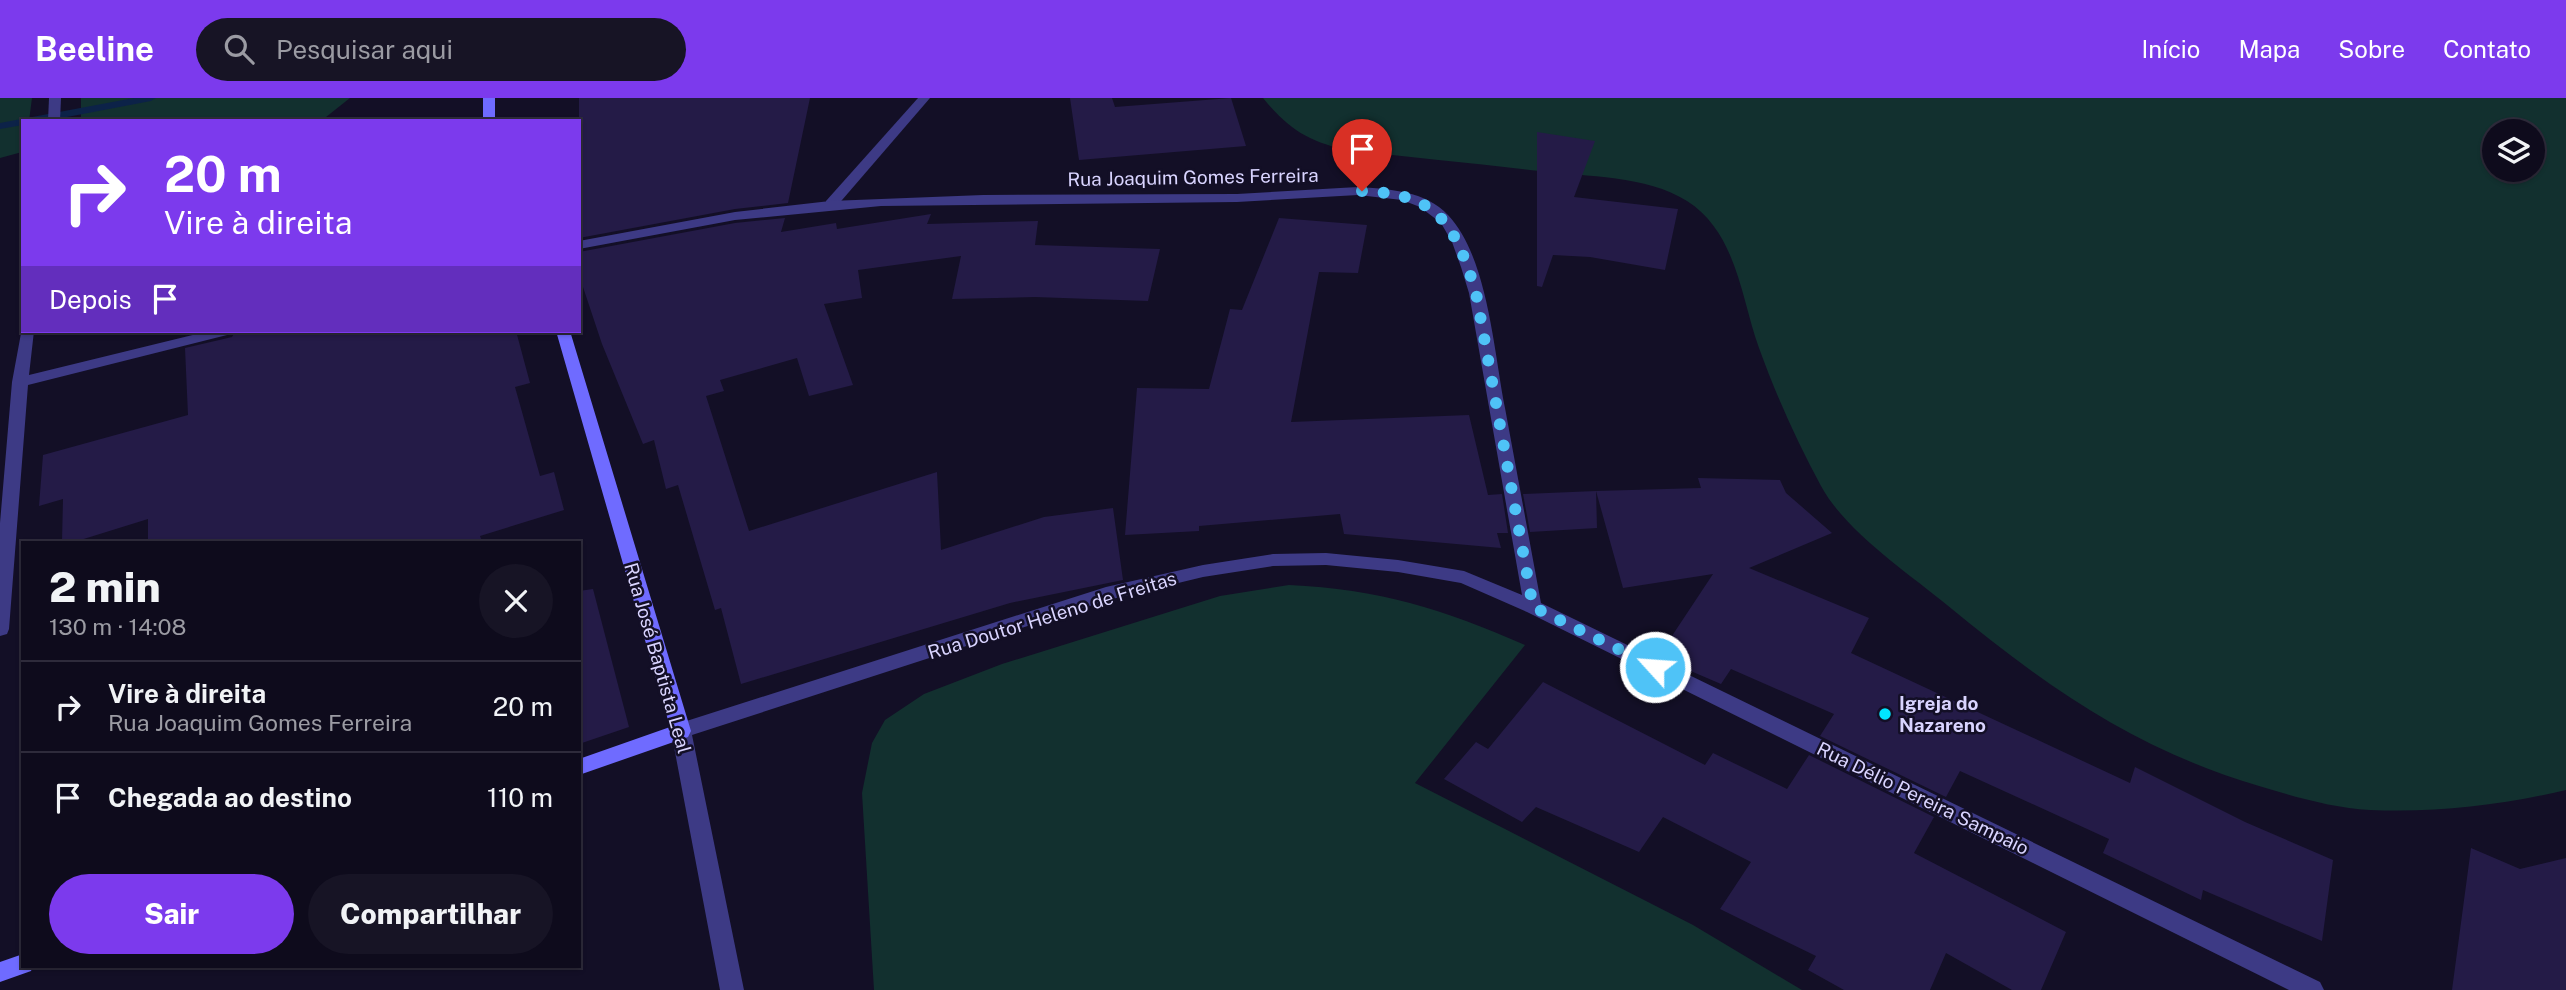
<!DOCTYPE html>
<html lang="pt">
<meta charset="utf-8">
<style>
:root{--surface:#0e0b1c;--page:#171425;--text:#f1f3f6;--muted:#9b9ba3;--line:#2e2b3b;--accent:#7c3aed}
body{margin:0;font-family:"Public Sans",sans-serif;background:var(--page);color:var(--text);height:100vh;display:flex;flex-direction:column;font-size:26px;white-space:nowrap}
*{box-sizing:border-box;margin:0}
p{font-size:23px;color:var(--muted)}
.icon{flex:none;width:38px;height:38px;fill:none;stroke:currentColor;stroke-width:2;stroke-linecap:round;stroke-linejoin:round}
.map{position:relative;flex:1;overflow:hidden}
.sheet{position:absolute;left:21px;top:443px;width:560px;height:427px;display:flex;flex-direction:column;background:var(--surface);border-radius:0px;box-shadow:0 2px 5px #0004,0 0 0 2px var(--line)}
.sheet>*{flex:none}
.hud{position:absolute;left:21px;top:21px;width:560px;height:214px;border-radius:0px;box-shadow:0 2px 5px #0004,0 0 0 2px var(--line);background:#7c3aed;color:#fff;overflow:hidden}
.tools{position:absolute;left:2482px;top:21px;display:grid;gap:14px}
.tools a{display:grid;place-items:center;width:63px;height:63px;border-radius:50%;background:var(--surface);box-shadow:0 2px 5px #0004,0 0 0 2px var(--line);font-size:35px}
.pin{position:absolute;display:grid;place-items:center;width:60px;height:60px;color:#fff;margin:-72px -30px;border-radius:50% 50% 50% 0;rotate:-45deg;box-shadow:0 0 7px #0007}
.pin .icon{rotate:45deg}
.me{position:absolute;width:77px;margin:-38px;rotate:296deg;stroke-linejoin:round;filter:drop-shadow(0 0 5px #0008)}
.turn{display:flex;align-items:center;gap:24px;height:147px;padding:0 28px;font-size:32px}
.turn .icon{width:91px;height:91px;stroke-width:2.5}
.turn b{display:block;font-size:49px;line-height:60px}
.then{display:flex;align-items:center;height:66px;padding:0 28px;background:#0003;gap:14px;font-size:26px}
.round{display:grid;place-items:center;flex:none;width:74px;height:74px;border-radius:37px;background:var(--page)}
.headline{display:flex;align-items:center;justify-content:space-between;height:119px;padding:0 28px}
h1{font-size:42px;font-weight:800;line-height:52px}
.primary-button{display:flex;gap:14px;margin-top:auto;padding:14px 28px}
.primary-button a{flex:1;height:80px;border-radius:42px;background:var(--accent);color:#fff;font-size:28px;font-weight:800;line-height:80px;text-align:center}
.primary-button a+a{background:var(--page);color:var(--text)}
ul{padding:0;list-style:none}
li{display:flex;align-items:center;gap:21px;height:91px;padding:0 28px;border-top:2px solid var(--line)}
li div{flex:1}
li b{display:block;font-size:26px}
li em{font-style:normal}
header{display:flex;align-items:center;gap:42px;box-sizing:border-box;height:98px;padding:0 35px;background:var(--accent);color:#fff}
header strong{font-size:33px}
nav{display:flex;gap:38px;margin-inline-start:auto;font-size:24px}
.search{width:490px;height:63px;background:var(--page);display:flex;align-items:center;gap:18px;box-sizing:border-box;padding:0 24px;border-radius:38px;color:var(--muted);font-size:26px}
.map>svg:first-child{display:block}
</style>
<header>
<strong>Beeline</strong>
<div class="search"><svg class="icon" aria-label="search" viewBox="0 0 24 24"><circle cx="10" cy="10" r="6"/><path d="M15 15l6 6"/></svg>Pesquisar aqui</div>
<nav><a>Início</a><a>Mapa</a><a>Sobre</a><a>Contato</a></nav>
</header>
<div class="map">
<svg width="2566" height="892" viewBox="0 0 2566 892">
<rect width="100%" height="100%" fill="#130f26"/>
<g fill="#12302f" fill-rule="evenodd">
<polygon points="0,0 32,0 29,23 23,23 22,54 0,60"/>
<polygon points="81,0 350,0 321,23 81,23"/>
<path d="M1263,0H2566V692C2503,707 2436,715 2370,712C2333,710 2295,699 2259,688C2134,651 2047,589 1947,507C1907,474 1846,434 1821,388C1797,344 1776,297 1759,250C1741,200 1737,135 1687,103C1646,77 1587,79 1540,73C1477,66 1414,59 1351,53C1310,44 1290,33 1263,0ZM2494,33H2532V72H2494Z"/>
<path d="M1289,487C1379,491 1443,511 1525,547L1415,685L1693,827L1802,892H874L862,695L872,645L885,622L924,596L1002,566L1220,498Z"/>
</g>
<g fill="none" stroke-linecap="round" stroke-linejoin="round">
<polygon fill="#0c2248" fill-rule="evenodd" points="134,0 156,0 151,3 46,23 23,23 23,27 0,31 0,25"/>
</g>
<g fill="#241b47">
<polygon points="579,0 810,0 788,105 735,111 579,140"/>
<polygon points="1070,0 1112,0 1115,9 1231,0 1246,48 1079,62"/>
<polygon points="1537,34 1595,43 1574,99 1678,111 1665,172 1590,159 1553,157 1542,189 1537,188"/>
<polygon points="931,116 927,126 1038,123 1035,147 1160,151 1148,203 1035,199 952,201 961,158 858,172 862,200 824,206 853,287 809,298 797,260 720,282 724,293 706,298 749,433 937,374 941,452 1044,419 1113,410 1123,482 1010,505 741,586 721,510 715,512 678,387 666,391 654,342 643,346 602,246 579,177 579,154 735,125 785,120 781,134 836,125 837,131"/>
<polygon points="1279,120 1367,127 1358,175 1319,174 1291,324 1469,317 1488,397 1502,396 1508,435 1497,435 1501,450 1344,436 1340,416 1199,428 1199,433 1125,437 1137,290 1209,291 1230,211 1242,212"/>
<polygon points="236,233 516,233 530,285 515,289 540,378 554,374 564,412 480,438 482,444 148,444 148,421 74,444 62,444 63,401 39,408 43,357 188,317 185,250 232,239"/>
<polygon points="1698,380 1780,382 1786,395 1832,435 1749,470 1869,520 1851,555 2130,685 2135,669 2245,724 2333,762 2322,843 2203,792 2201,802 2103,755 2109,741 1960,673 1946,699 1820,638 1834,616 1731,571 1721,586 1658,559 1713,476 1623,490 1596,393 1701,390"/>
<polygon points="1596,393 1597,430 1530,434 1523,396"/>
<polygon points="593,491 629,629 579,646 579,493"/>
<polygon points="1543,584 1705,667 1713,655 1787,691 1809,657 1934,719 1914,755 2066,834 2041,892 2012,892 1946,855 1930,892 1844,892 1808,872 1816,858 1720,811 1751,764 1663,719 1639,754 1536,709 1522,724 1444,681 1476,644 1488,651"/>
<polygon points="2471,750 2520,771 2566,760 2566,892 2452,892"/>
</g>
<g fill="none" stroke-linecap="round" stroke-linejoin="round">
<polygon fill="#3d3a85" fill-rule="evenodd" points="918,0 930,0 836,109 826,109 826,103"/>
<g fill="#3d3a85" fill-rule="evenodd">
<polygon points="49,0 61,0 60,23 48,23"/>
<path d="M1358,89C1389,91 1426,93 1448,117C1488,159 1494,255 1505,310C1517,375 1529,440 1541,505L2320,884L2324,892H2289L1527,514L1461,485L1398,474L1326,467L1273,468L1203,479L1108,502L692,637L744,892H720L671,633L674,627L1106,489L1203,467L1273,456L1326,455L1398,462L1464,473L1522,497L1469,195L1461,169L1452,144L1441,125L1420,109L1402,102L1358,97L1237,104L881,108L735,122L579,151V143L735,114L830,103L983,97L1237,96Z"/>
<polygon points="22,230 23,233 34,233 29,277 209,233 233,233 231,236 28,287 9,531 7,536 0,538 0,425 12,284"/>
</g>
<g fill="#6f6bff" fill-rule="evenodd">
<rect x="483" y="0" width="12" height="23"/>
<polygon points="556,233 570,233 691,633 688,639 579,677 579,661 670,629"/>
<polygon points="23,856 23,868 33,868 31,873 0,884 0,864"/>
</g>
</g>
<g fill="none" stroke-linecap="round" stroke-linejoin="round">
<path stroke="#4fc3f7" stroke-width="12" stroke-dasharray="0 21.6" d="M1362,93C1439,96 1455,126 1476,195L1533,509L1655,569"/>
</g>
<circle fill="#00e5ff" stroke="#130f26" stroke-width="2.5" cx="1885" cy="616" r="7"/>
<g text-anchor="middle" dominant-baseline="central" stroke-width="5" stroke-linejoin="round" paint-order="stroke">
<g font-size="19" fill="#d9d4ff" stroke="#130f26">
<text transform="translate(1193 79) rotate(-1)">Rua Joaquim Gomes Ferreira</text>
<text transform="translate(1052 517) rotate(-17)">Rua Doutor Heleno de Freitas</text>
<text transform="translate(658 560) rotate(74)">Rua José Baptista Leal</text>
<text transform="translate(1923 700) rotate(26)">Rua Délio Pereira Sampaio</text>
</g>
<g font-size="19" font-weight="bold" fill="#d9d4ff" stroke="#130f26" text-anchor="start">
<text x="1899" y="605">Igreja do<tspan x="1899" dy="22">Nazareno</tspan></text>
</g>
</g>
</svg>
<div class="tools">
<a><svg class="icon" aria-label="layers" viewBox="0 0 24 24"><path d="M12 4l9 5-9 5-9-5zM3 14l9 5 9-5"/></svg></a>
</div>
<div class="pin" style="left:1362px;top:93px;background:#d93025"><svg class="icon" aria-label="arrive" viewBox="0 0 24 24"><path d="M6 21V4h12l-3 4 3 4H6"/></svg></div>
<svg class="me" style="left:1655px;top:569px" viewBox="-20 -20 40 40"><circle r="17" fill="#4fc3f7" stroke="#fff" stroke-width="3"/><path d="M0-11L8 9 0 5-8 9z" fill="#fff"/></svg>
<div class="hud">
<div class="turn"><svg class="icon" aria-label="right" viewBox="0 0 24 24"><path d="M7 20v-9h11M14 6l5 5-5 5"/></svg><div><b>20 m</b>Vire à direita</div></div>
<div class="then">Depois<svg class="icon" aria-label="arrive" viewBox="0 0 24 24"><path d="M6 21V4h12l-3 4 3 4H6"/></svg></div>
</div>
<section class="sheet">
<div class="headline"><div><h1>2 min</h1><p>130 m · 14:08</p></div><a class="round"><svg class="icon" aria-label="close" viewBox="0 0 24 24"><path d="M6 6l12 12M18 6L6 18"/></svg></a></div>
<ul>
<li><svg class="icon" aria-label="right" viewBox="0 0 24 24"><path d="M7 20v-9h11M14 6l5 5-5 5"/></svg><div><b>Vire à direita</b><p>Rua Joaquim Gomes Ferreira</p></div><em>20 m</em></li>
<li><svg class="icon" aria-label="arrive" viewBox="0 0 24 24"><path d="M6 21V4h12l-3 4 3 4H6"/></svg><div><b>Chegada ao destino</b></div><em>110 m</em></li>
</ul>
<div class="primary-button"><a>Sair</a><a>Compartilhar</a></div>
</section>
</div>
